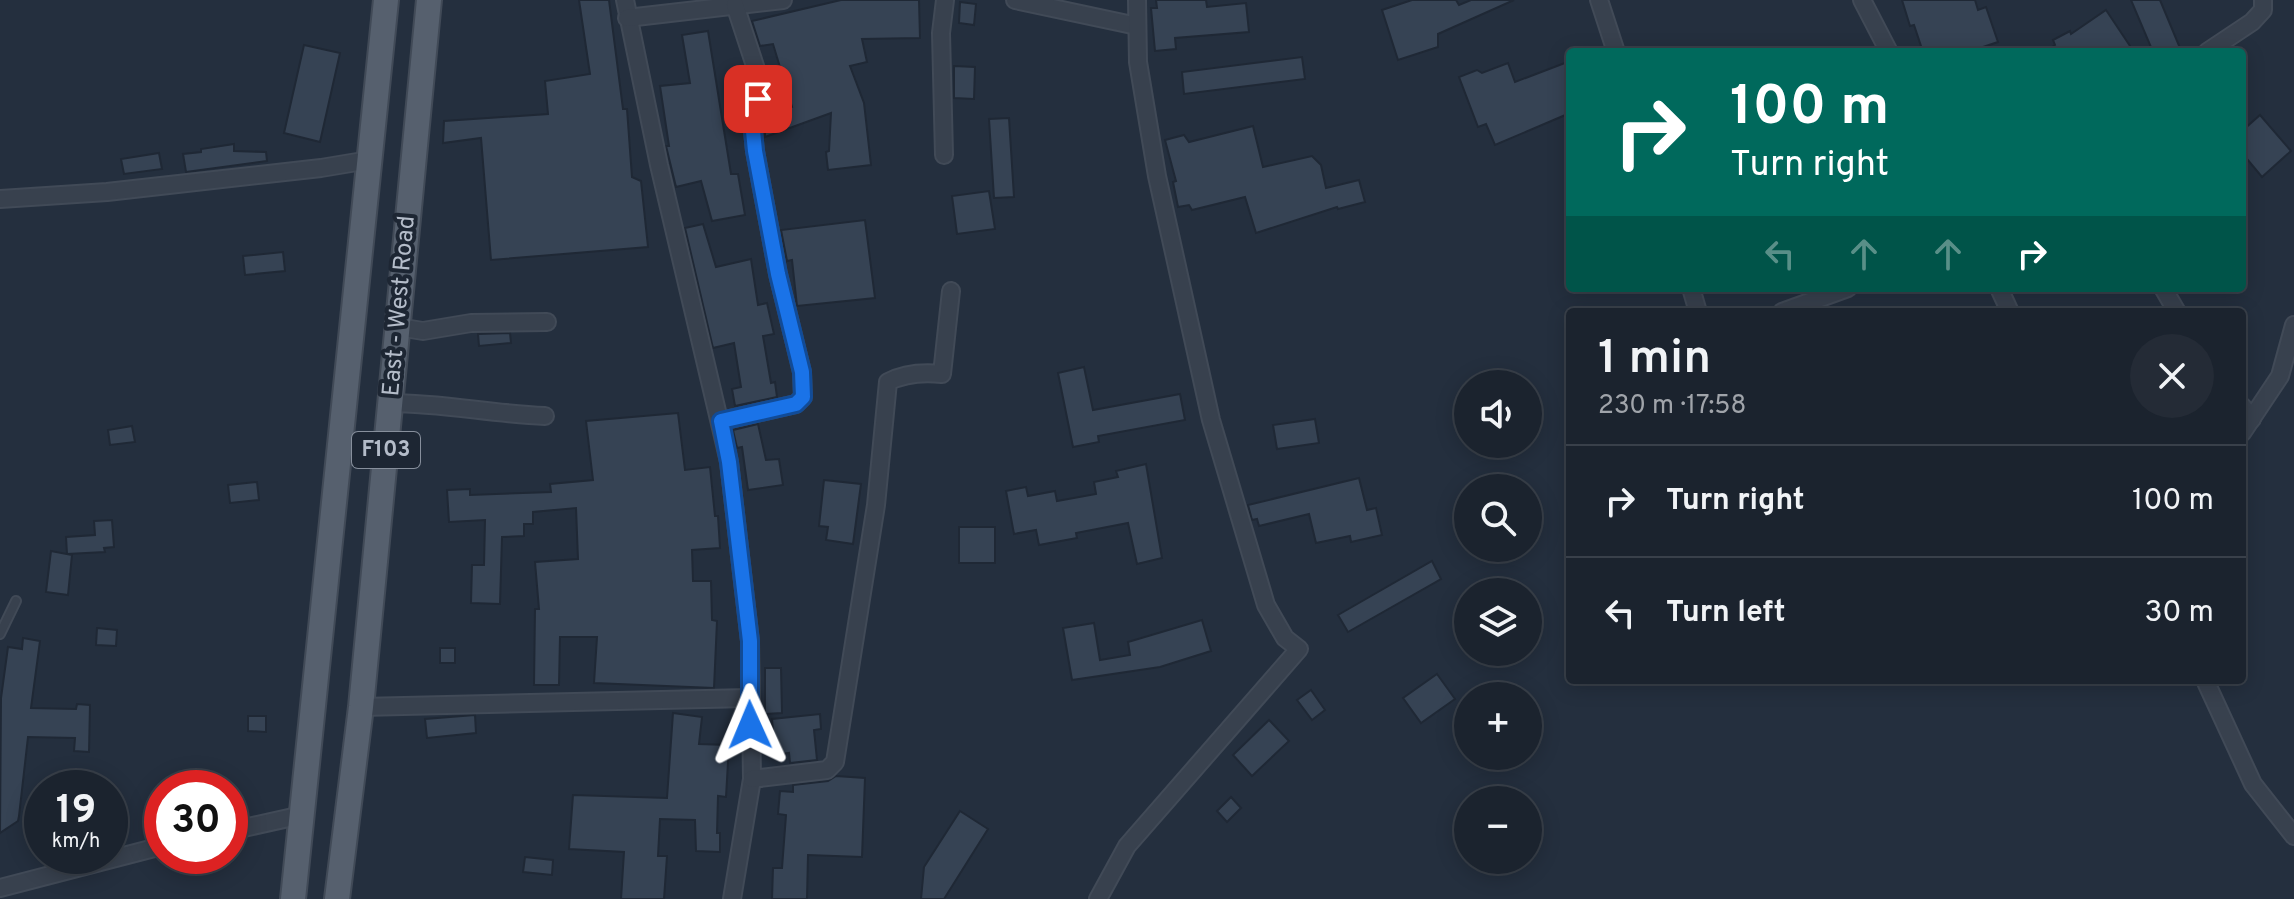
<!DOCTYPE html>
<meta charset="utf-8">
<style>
:root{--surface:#1b232e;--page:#242b36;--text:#f1f3f6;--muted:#a0a4aa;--line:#39404a}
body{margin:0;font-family:Overpass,sans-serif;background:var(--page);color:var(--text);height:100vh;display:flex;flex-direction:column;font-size:30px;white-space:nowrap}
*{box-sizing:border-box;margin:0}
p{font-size:26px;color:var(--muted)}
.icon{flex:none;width:44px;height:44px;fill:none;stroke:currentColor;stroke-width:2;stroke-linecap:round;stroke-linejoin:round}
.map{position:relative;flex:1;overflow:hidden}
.sheet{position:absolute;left:1566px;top:308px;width:680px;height:376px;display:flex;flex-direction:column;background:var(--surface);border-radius:8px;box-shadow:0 4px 20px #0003,0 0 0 2px var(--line)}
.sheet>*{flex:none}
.hud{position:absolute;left:1566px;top:48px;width:680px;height:244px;border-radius:8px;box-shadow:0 4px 20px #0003,0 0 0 2px var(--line);background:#00695c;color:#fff;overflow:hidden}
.fabs{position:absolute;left:1454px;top:370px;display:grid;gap:16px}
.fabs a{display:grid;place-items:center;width:88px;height:88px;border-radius:50%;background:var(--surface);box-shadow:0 4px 20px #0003,0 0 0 2px var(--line);font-size:40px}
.speed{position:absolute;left:24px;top:770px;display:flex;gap:16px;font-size:40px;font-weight:700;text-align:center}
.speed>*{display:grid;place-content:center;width:104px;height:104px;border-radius:50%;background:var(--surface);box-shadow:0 4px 20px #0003,0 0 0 2px var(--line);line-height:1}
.speed small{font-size:20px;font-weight:400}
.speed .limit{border:12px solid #d22;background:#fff;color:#111}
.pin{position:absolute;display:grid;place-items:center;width:68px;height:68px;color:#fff;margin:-34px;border-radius:16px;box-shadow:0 4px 12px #0006}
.me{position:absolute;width:88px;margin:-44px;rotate:359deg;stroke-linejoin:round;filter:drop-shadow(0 0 6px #0008)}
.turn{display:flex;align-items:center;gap:28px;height:168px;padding:0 32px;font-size:36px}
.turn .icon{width:104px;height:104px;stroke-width:2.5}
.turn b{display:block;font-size:56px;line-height:68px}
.lanes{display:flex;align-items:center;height:76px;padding:0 32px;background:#0003;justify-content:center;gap:40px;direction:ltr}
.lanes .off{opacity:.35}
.round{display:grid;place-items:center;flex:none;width:84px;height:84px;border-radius:42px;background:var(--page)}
.headline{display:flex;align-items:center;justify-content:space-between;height:136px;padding:0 32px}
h1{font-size:48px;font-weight:600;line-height:60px}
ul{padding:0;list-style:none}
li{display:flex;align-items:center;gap:24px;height:112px;padding:0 32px;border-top:2px solid var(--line)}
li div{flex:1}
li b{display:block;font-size:30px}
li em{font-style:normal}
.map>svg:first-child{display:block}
</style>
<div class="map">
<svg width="2294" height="899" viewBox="0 0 2294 899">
<rect width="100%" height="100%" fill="#242f3e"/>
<g fill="#364354" stroke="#1f2835" stroke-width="2">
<polygon points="579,0 609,0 623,109 627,109 632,177 641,181 648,247 491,260 481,138 443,143 444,121 548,114 545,81 590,74"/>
<polygon points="841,0 919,0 920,38 862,39 867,62 850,66 864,103 871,165 828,170 826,152 829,151 831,113 765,137 765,117 792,107 773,44 760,46 752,21"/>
<polygon points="1156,0 1206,0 1207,7 1246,3 1249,32 1175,38 1176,49 1155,51 1151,8 1157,8"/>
<polygon points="1412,0 1456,0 1459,5 1471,0 1514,0 1438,34 1438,47 1398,60 1382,10"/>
<polygon points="1902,0 1975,0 1978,10 1986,7 1998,42 1968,52 1923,52 1914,25 1910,26"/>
<polygon points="2131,0 2160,0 2180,48 2170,52 2153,52"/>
<polygon points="960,2 976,4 974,25 959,23"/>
<polygon points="2106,10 2134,52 2045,52 2055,45 2053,40 2070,31 2071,34"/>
<polygon points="708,31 731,174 738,174 745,215 712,221 701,181 676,187 666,146 669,146 660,86 690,83 682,35"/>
<polygon points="304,45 340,53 320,142 284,133"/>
<polygon points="1302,57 1305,79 1184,94 1182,72"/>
<polygon points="1570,61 1570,113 1495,145 1486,124 1478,127 1459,77 1477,70 1482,73 1508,63 1515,82"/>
<polygon points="954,66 975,67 974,99 954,98"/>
<polygon points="2260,115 2291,151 2262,177 2242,153 2242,131"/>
<polygon points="1009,118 1014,197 994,198 989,119"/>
<polygon points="1253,126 1263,167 1312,156 1321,165 1326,188 1359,180 1365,202 1338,209 1337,207 1256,233 1245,197 1192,210 1189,205 1178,207 1173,182 1176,181 1165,140 1184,135 1189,142"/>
<polygon points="234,144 234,151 266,152 267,161 186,172 183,154 201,152 201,149"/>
<polygon points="159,153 162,169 124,174 121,159"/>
<polygon points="989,191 995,229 957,234 952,196"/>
<polygon points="865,220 875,298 797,306 792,260 787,261 781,230"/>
<polygon points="703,224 716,267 751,259 758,305 767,303 774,334 763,336 771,383 775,382 777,397 735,406 732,389 741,387 734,343 713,348 685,228"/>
<polygon points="283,252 285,271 245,275 243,256"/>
<polygon points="510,333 511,343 479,346 478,334"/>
<polygon points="1084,367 1093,410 1180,394 1185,420 1098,436 1099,442 1073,447 1058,373"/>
<polygon points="678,413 685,470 710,467 715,516 718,516 720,548 692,550 693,581 711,581 712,620 717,621 714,688 594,683 597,637 560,637 559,685 534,685 535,609 539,609 535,562 578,559 576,508 533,512 533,524 524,524 524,536 502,537 500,604 471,603 472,565 484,565 485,520 449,522 447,490 470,489 470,495 551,492 550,484 593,480 586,421"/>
<polygon points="1315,419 1319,443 1277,449 1273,425"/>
<polygon points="758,424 766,460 779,459 783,485 748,490 742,447 737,448 733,430"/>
<polygon points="132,426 135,442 110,445 108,430"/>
<polygon points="1146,464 1162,558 1137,564 1128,523 1076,533 1077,538 1039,545 1036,530 1014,534 1006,491 1026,487 1028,496 1055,491 1057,501 1096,494 1094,482 1118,477 1116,471"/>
<polygon points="1359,478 1367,510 1376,508 1382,535 1351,542 1350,536 1316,543 1309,514 1259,526 1257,519 1252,520 1248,505"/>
<polygon points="824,480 861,484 853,544 826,540 828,527 819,526"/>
<polygon points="257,482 259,500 230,503 228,485"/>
<polygon points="112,520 114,547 104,548 105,552 67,554 66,537 95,535 94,521"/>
<rect x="959" y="527" width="36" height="36"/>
<polygon points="51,551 72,555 68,595 46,592"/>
<polygon points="1432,561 1441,579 1348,632 1338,615"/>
<polygon points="1202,620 1211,651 1160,667 1072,680 1063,628 1094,623 1100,660 1130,655 1128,642"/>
<polygon points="97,628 117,630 116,646 96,645"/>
<polygon points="23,638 40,641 31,708 76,709 77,704 90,705 89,752 74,751 75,738 28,737 19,816 18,821 0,833 1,698 8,647 22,649"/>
<rect x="440" y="648" width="15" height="15"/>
<polygon points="765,668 781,668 782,713 765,714"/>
<polygon points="1437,674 1455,699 1421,723 1403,698"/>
<polygon points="1311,690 1325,710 1312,720 1297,700"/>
<polygon points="673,713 702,717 699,744 729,745 726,797 718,796 717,833 720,833 720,852 696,851 695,820 660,819 658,856 667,856 664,899 621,899 624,852 569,849 573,795 667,798"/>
<polygon points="820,714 821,729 814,730 817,760 790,763 789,753 775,755 772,719"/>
<polygon points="475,715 476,733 427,738 425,719"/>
<polygon points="248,716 266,716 266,732 248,731"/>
<polygon points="1269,720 1289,741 1252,776 1233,755"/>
<polygon points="836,776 865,778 862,857 808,855 807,899 772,899 773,868 782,868 786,815 778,814 780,791 793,792 793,785 828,781"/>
<polygon points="1231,797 1241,808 1227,822 1217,811"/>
<polygon points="960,811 988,829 944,899 921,899 924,867"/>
<polygon points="525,857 553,860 552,875 523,872"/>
</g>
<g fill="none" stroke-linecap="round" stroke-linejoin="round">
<defs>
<polyline id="service" points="0,634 16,601"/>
<g id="minor">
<polyline points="625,0 659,165 729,462 750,641 752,779 732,899"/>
<polyline points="1015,0 1137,26"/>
<polyline points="1599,0 1616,52"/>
<polyline points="1862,0 1889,52"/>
<polyline points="627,18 783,0"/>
<polyline points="2207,52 2252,22 2263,10 2263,0"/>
<polyline points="944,155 941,33 945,0"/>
<polyline points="0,199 107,192 321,168 369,160"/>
<polyline points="1691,288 1698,312"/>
<polyline points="1999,288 2010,312"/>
<polyline points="2163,288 2177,312"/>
<polyline points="1782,312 1848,288"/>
<polyline points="398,327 423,331 471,323 547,322"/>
<path d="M390,403C442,403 493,414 545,416"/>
<polyline points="2242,406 2252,419"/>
<polyline points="721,421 796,404 803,397 802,372 778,274 755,151 752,121 758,99 758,75 735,5"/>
<polyline points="2242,433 2280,376 2294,325"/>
<polyline points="2205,680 2253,784 2294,836"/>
<polyline points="361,707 749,698"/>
<path d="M752,779L827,770L835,762L876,505L888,382C905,373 923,372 942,374L951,291"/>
<polyline points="230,831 302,815"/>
<polyline points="0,888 162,846"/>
<polyline points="1098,899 1127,846 1299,649 1285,638 1266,605 1211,420 1157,176 1138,62 1137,0"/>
</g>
<g id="primary">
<polyline points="293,899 386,0"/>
<polyline points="337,899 361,707 429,0"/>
</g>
</defs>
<use href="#service" stroke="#414a57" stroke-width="12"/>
<use href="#minor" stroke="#414a57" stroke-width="20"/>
<use href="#primary" stroke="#414a57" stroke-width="28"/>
<use href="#service" stroke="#38414e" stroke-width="8"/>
<use href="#minor" stroke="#38414e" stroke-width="16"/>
<use href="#primary" stroke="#56606e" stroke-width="24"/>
</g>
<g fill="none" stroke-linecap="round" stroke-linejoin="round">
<defs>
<polyline id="route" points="750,725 750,641 729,462 721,421 796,404 803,397 802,372 778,274 755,151 752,121 758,99"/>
</defs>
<use href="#route" stroke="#114b97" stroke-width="20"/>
<use href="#route" stroke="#1a73e8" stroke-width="14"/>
</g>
<g text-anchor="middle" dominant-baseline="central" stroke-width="8" stroke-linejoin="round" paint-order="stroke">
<rect fill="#1d2633" stroke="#878f9c" stroke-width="2" x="352" y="432" width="68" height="36" rx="6"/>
<g font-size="22" font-weight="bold" fill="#b4bcc9">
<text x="386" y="450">F103</text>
</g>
<g font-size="24" fill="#b4bcc9" stroke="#1d2633">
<text transform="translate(400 306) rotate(-85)">East - West Road</text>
</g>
</g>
</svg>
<div class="fabs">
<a><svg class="icon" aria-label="sound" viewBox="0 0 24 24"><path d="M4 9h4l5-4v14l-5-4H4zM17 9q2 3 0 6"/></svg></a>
<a><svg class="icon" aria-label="search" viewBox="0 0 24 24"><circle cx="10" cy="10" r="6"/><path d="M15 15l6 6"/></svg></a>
<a><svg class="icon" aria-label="layers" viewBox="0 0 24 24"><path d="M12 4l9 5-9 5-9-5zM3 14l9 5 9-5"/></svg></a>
<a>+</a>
<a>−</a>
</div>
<div class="speed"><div>19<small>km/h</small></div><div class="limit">30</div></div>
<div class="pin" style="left:758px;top:99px;background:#d93025"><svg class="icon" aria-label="arrive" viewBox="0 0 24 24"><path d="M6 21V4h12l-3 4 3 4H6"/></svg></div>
<svg class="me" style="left:750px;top:725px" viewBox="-20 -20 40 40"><path d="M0-17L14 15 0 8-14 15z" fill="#1a73e8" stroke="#fff" stroke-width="4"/></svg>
<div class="hud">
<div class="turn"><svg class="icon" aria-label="right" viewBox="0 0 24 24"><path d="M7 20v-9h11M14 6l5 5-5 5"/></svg><div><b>100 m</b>Turn right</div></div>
<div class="lanes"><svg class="icon off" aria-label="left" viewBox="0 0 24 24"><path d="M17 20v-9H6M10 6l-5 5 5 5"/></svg><svg class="icon off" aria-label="ahead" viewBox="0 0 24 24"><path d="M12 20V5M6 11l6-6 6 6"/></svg><svg class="icon off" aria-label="ahead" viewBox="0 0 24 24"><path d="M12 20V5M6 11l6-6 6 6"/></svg><svg class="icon" aria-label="right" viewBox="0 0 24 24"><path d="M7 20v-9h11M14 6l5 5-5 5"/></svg></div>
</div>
<section class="sheet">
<div class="headline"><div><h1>1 min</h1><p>230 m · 17:58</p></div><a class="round"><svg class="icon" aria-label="close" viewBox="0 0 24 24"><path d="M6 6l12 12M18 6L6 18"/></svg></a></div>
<ul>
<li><svg class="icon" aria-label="right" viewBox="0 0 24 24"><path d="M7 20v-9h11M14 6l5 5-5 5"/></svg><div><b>Turn right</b></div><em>100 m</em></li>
<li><svg class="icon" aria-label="left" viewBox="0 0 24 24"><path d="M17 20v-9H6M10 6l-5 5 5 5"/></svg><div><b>Turn left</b></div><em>30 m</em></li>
</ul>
</section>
</div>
